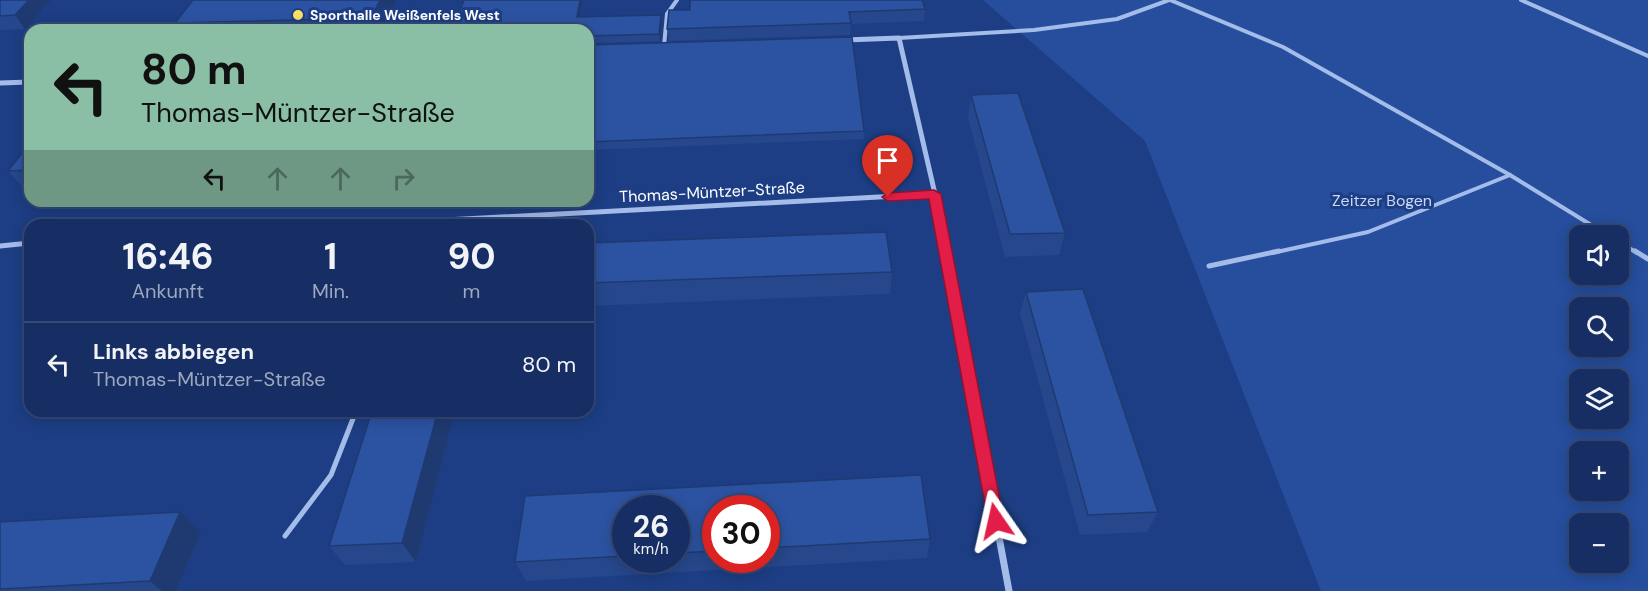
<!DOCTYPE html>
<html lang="de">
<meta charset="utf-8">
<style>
:root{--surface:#162e63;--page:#233a6c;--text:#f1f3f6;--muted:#9ea8be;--line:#354a78}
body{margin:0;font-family:"DM Sans",sans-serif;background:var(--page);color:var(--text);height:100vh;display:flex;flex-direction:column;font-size:22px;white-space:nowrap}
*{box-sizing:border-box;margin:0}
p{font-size:20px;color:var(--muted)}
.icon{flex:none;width:33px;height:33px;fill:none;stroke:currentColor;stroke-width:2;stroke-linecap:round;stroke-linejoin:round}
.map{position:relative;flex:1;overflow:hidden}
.drawer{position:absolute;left:24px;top:219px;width:570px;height:198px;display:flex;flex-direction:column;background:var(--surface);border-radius:18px;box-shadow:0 3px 15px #0003,0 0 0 2px var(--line)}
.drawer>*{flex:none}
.banner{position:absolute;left:24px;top:24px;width:570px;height:183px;border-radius:18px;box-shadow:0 3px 15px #0003,0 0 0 2px var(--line);background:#8abfa5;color:#111;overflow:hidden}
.buttons{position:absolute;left:1569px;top:225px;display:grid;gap:12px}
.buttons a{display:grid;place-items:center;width:60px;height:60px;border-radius:12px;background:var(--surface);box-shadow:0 3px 15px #0003,0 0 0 2px var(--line);font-size:30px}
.speed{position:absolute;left:612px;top:495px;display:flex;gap:12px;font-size:30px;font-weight:700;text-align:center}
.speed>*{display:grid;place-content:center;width:78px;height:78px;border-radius:50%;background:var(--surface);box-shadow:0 3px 15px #0003,0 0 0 2px var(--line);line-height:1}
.speed small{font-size:15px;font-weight:400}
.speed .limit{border:9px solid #d22;background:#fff;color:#111}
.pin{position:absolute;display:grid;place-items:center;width:51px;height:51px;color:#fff;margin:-62px -26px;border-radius:50% 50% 50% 0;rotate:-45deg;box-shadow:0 0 6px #0007}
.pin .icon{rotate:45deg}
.me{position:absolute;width:66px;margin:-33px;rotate:349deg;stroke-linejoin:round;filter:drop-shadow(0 0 4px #0008)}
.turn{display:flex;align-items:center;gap:21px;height:126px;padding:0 18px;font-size:27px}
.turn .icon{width:78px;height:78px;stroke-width:2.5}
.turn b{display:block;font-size:42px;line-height:51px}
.lanes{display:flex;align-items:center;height:57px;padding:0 18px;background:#0003;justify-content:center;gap:30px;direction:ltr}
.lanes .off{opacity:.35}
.eta{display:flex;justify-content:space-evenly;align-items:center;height:102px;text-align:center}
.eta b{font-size:36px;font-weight:700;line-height:42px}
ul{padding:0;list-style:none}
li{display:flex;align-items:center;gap:18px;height:84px;padding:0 18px;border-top:2px solid var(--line)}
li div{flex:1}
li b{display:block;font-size:22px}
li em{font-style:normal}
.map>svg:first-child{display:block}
</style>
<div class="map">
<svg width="1648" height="591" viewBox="0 0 1648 591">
<rect width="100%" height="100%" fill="#1d3e84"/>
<path fill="#264e9d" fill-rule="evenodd" d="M983,0H1648V591H1321L1145,141ZM1580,236H1618V274H1580ZM1580,308H1618V346H1580ZM1580,380H1618V418H1580ZM1580,452H1618V490H1580ZM1580,524H1618V562H1580Z"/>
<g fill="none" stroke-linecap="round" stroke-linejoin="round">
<g stroke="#a4bcea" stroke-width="4">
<polyline points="1170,0 1283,47 1510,175 1609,236"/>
<polyline points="1521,0 1648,56"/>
<polyline points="899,38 1034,30 1117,19 1169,0"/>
<polyline points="664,46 667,14 677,0"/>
<polyline points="1618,241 1637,253"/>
<polyline points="1272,253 1368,232 1510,175"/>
</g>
<g stroke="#a4bcea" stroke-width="5">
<polyline points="1635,251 1648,259"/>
<polyline points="1209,266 1279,251"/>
<polyline points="285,536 331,475 356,411"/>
</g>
<g stroke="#a4bcea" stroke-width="5">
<polyline points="845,40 899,38 935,194 946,253"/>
<polyline points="0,83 30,82"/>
<polyline points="352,225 935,194"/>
<polyline points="0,246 30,243"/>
</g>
<polyline stroke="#a4bcea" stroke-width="7" points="946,251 1009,591"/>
</g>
<g fill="#26478b" fill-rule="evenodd">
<polygon points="0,0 51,0 25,29 0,30"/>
<polygon points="193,0 397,0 382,30 179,30 175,23"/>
<polygon points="464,0 583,0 580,17 662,22 660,41 588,43 588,30 453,30"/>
<polygon points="925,9 924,21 851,24 850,35 669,41 667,29 690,10"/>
<polygon points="588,45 864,131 864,139 588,150"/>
<polygon points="971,95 1065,233 1059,255 1005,257 968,118"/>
<polygon points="30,143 30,193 28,193 8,171"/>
<polygon points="588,243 892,272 890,294 588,306"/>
<polygon points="1026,292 1158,512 1147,532 1080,535 1020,314"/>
<polygon points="30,314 30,335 22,327"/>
<polygon points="372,411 455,411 416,562 345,565 329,546"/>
<path d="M921,475L930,539L927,558L526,581L515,562L525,496ZM626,508H676V560H626ZM716,508H766V560H716Z"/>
<polygon points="0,522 201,532 176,591 0,591"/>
</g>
<g fill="#1f3a71">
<polygon points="29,0 51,0 25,29 15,15"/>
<polygon points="380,0 397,0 382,30 375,30 371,18"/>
<polygon points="580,0 583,0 578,24 577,17"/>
<polygon points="661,15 662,22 660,41 659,34"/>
<polygon points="438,411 455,411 416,562 402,543"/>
<polygon points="180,512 201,532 176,591 162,591 150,581"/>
</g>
<g fill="#2c53a2" stroke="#1f3a71" stroke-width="1.5">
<polygon points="0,0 29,0 15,15 0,16"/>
<polygon points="193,0 380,0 371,18 175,23"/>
<polygon points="464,0 580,0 577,17 661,15 659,34 588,36 588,30 527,30 528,29 453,30"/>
<polygon points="690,0 922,0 925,9 849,12 851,23 667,29 669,10 690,10"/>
<polygon points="852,37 864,131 588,142 588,45"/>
<polygon points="1018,93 1065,233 1010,234 971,95"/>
<polygon points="30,143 30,170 8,171"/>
<polygon points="886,232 892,272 588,283 588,243"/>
<polygon points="1083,289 1158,512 1088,515 1026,292"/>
<polygon points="30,314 30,326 22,327"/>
<polygon points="372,411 438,411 402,543 329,546"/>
<polygon points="921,475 930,539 766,548 766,508 716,508 716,551 676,553 676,508 626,508 626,556 515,562 525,496"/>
<polygon points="180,512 150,581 0,589 0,522"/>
</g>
<polygon fill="#e11d48" stroke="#92132f" stroke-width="1.5" points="934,190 941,194 1004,521 1002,526 996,529 990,526 988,521 929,199 888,201 882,197 888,193"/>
<circle fill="#fae063" stroke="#1d3e84" stroke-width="2" cx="298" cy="15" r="6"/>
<g text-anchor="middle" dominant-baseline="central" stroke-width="6" stroke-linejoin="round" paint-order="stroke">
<g font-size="14" font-weight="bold" fill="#fff" stroke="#1d3e84" text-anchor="start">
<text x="310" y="15">Sporthalle Weißenfels West</text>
</g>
<g font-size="16" fill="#fff" stroke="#1d3e84">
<text transform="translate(712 192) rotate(-3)">Thomas-Müntzer-Straße</text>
</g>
<g font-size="16" fill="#c9d9f8" stroke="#1d3e84">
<text x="1382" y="200">Zeitzer Bogen</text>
</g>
</g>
</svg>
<div class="buttons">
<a><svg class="icon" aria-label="sound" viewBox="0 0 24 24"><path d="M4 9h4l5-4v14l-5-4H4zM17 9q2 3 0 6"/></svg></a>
<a><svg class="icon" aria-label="search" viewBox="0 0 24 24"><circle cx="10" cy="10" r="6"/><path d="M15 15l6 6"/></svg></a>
<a><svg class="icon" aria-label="layers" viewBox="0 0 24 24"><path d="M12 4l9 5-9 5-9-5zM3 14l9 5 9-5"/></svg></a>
<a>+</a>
<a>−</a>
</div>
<div class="speed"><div>26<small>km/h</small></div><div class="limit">30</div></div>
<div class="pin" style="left:888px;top:197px;background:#d93025"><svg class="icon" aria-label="arrive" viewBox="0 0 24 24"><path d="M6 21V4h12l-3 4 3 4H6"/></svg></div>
<svg class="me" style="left:996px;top:521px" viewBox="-20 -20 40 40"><path d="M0-17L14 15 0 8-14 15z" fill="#e11d48" stroke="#fff" stroke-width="4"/></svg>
<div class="banner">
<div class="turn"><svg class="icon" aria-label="left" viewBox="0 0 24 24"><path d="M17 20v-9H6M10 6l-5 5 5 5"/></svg><div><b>80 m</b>Thomas-Müntzer-Straße</div></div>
<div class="lanes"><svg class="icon" aria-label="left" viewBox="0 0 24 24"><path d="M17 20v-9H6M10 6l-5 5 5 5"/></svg><svg class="icon off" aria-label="ahead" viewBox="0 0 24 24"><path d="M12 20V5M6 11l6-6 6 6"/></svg><svg class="icon off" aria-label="ahead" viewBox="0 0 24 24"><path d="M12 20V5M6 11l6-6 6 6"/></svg><svg class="icon off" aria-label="right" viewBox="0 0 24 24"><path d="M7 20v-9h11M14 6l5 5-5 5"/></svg></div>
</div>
<section class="drawer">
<div class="eta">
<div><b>16:46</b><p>Ankunft</p></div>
<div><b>1</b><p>Min.</p></div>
<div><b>90</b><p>m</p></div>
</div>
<ul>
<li><svg class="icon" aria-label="left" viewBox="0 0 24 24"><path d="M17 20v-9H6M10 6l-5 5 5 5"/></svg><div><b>Links abbiegen</b><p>Thomas-Müntzer-Straße</p></div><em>80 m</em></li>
</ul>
</section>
</div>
